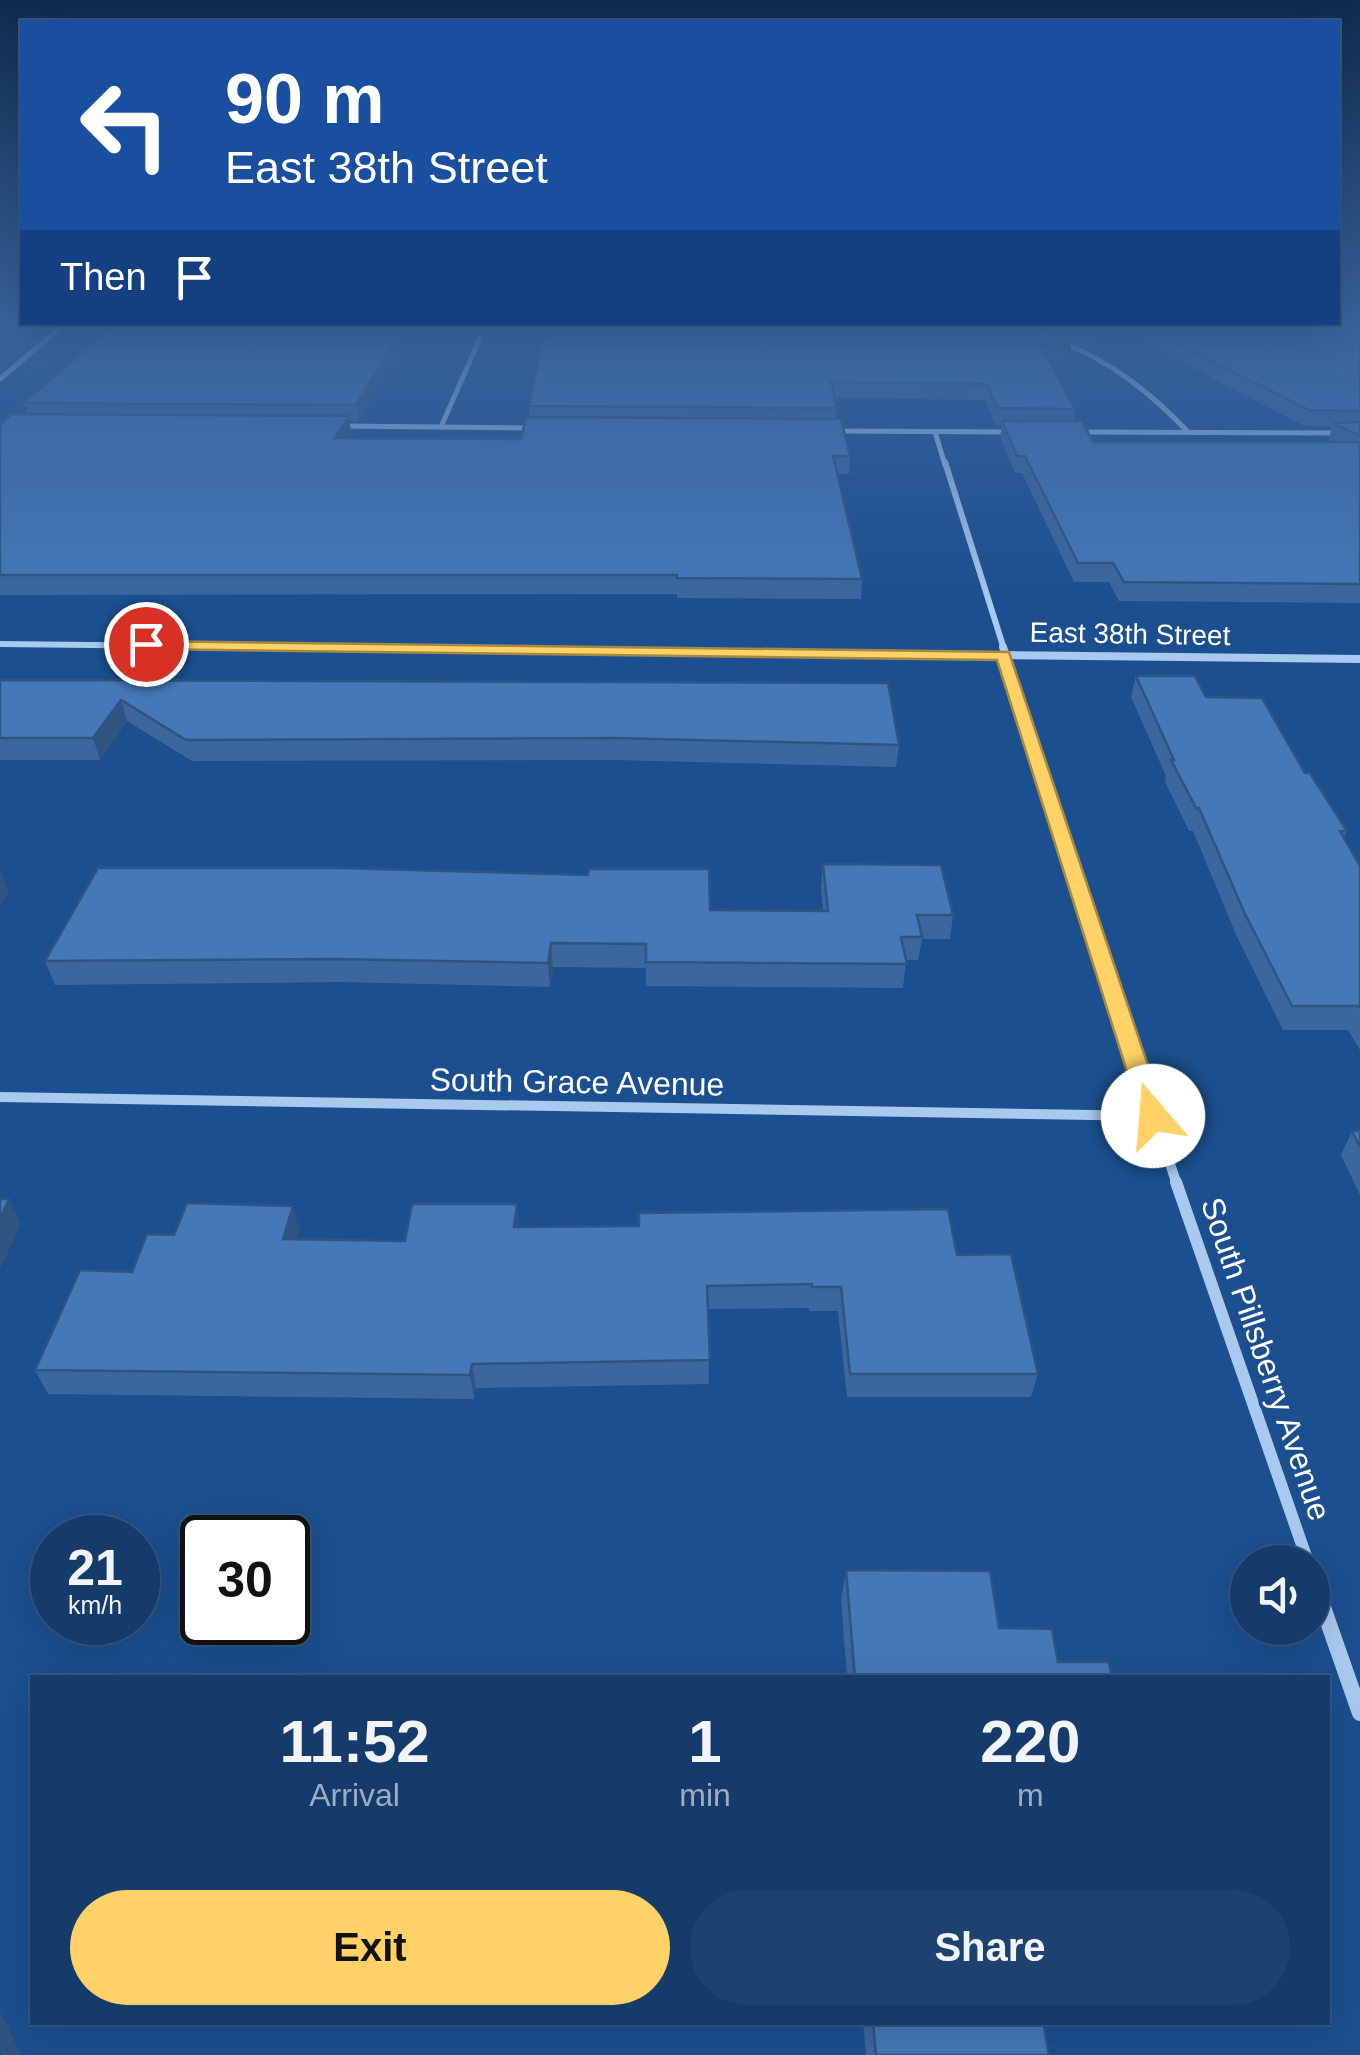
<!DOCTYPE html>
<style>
:root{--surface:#143b6b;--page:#1d4271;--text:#f1f3f6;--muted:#9dadc1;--line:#33557e;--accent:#ffd166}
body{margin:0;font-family:Helvetica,sans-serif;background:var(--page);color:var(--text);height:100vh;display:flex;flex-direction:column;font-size:38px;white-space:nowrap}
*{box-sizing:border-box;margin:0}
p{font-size:32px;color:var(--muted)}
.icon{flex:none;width:55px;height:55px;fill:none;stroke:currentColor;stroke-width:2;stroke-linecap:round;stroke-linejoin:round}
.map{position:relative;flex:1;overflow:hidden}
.details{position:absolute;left:30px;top:1675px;width:1300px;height:350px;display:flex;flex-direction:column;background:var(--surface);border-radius:0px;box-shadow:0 10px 40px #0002,0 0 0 2px var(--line)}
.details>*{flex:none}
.top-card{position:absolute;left:20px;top:20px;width:1320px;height:305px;border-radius:0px;box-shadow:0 10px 40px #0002,0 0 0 2px var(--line);background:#1a4fa0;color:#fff;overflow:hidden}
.buttons{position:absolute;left:1230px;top:1545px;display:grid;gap:20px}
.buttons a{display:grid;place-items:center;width:100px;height:100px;border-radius:50%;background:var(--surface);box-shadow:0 10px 40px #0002,0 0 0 2px var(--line);font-size:50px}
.speed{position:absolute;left:30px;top:1515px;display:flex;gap:20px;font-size:50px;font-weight:700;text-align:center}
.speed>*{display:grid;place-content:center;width:130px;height:130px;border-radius:50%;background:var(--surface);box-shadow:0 10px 40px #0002,0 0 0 2px var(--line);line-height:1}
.speed small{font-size:25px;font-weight:400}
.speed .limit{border:5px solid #111;border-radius:15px;background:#fff;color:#111}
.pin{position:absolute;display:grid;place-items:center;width:85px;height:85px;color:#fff;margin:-42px;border:5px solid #fff;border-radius:50%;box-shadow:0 2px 10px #0007}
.me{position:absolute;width:110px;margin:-55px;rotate:342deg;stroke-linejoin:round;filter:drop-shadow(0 0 8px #0008)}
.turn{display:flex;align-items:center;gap:35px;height:210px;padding:0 40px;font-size:45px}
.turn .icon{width:130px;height:130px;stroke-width:2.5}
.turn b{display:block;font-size:70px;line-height:85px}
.then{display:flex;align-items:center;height:95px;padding:0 40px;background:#0003;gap:20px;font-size:38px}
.eta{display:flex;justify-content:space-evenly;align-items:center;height:170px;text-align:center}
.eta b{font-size:60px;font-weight:600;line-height:70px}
.button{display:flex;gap:20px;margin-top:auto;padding:20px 40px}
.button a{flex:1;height:115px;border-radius:60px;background:var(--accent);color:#111;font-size:40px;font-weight:600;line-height:115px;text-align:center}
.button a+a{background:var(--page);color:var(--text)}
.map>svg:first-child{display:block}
</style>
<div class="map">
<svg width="1360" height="2055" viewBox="0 0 1360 2055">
<rect width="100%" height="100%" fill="#1b4f8f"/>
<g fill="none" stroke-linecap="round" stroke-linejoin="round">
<g stroke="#a9c9ee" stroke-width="5">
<path d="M1061,342C1112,362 1151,393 1188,432"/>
<polyline points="0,379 67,322"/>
<polyline points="341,426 534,428"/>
<polyline points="441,427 480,338"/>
<polyline points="831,431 1014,432"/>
<polyline points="935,432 945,465"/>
<polyline points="1076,432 1360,433"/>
</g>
<g stroke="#a9c9ee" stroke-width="6">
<polyline points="945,462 1004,649"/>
<polyline points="0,644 474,649"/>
</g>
<g stroke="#a9c9ee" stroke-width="8">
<polyline points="247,647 1360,659"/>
<polyline points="1003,647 1079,885"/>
</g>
<g stroke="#a9c9ee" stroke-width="10">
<polyline points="1078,882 1177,1185"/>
<polyline points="0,1097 1153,1116"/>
</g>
<polyline stroke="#a9c9ee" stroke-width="12" points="1176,1182 1308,1562"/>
<polyline stroke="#a9c9ee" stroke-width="16" points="1312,1576 1360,1713"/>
</g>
<g fill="#3a679d" fill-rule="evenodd">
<path d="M1360,319V603L1119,601L1109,582H1074L1022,473H1015L1000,437L1002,425H995L985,400L835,398L837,408L836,419L850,456L849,474H838L862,579L861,599L677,598V594L0,595V425L28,414L24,403L417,322L359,421H349L351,433L348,438L521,439L529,417V406L547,322H1338ZM1071,343L1091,351L1147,344L1304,426L1332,427L1329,439L1335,442H1093L1073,421L1075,409L1048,357L1069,354Z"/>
<polygon points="1136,676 1206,697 1305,773 1347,831 1344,838 1360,866 1360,1050 1348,1030 1283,1030 1237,937 1193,831 1189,831 1165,782 1166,776 1131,697"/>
<polygon points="0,680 899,745 896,767 615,760 192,761 127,721 100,760 0,760"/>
<polygon points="823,864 953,915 950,939 922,939 918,960 906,960 903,988 646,986 646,968 553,967 550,987 341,982 55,985 45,961 710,910 823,911 821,887"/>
<polygon points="1352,1131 1360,1131 1360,1195 1341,1155"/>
<polygon points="520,1227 957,1255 1038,1374 1031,1397 847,1397 838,1311 809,1311 809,1308 708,1309 709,1384 476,1388 474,1399 48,1394 35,1370 132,1272 174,1235 300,1230 297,1239 405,1241"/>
<polygon points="846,1570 999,1628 1058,1662 1112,1678 847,1678 841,1601"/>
<polygon points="863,2022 1043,2022 1049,2055 866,2055"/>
</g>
<g fill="#305480">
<polygon points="407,322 417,322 359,421 356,405"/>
<polygon points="1150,329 1147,344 1091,351 1094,337"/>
<polygon points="1072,340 1069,354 1038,359 1040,344"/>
<polygon points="349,416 351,433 338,456 335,438"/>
<polygon points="121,700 127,721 100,760 93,738"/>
<polygon points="0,869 9,892 0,906"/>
<polygon points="551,943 553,967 550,987 548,963"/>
<polygon points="9,1199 21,1224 0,1269 0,1219"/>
<polygon points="517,1204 520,1228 514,1227"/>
<polygon points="293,1206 300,1230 290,1263 283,1239"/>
<polygon points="472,1364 476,1388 474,1399 470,1375"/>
<polygon points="0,2011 21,2055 4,2055 0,2047"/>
</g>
<g fill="#4478b7" stroke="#305480" stroke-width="2.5">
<polygon points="1338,319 1360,319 1360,411 1309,410 1150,329 1094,337 1058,322 1338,322"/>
<polygon points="118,322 407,322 356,405 24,403"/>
<polygon points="547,322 1020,322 1072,340 1040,344 1075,409 997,408 987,384 831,382 837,408 529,406"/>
<polygon points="11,414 349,416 335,438 521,439 526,417 841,419 850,456 833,456 862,579 677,578 677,575 0,575 0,425"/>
<polygon points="1002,421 1082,421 1093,442 1360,442 1360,584 1124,582 1113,563 1078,563 1025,456 1017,456"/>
<polygon points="1360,422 1360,436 1334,423"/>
<polygon points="1136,676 1195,676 1206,697 1262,698 1305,773 1310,773 1347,831 1340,831 1360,866 1360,1008 1359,1006 1292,1006 1245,914 1199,808 1196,808 1171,760 1174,760"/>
<polygon points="0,680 888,683 899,745 615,738 186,740 121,700 93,738 0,738"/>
<polygon points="823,864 941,865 953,915 917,915 922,937 901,937 907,964 646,962 646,944 551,943 548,963 336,959 45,961 98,868 339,868 588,875 589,869 709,869 710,910 828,911"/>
<polygon points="1352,1131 1360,1131 1360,1147"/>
<polygon points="0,1199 9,1199 0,1219"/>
<polygon points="187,1203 293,1206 283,1239 405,1241 412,1204 517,1204 514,1227 639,1226 639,1213 948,1209 957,1255 1011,1254 1038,1374 850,1374 841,1287 812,1287 812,1284 707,1286 710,1360 472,1364 470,1375 35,1370 80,1270 132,1272 147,1234 174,1235"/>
<polygon points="846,1570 990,1571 999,1628 1052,1629 1058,1662 1109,1662 1112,1678 855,1678"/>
<polygon points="873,2022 1043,2022 1049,2055 876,2055"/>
</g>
<linearGradient id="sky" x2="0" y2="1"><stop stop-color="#0f2b4f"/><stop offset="0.53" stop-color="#39639b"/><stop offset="1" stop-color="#39639b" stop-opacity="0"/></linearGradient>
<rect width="1360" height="606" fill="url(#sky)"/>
<polygon fill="#ffd166" stroke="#a68842" stroke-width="2.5" points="140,641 1009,652 1165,1116 1153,1125 1141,1116 997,660 146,649 140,648"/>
<g text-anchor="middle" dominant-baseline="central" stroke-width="8" stroke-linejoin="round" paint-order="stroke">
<g font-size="28" fill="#fff" stroke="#1b4f8f">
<text transform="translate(1130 634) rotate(1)">East 38th Street</text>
</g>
<g font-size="32" fill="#fff" stroke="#1b4f8f">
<text transform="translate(577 1082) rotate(1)">South Grace Avenue</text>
<text transform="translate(1266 1359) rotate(71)">South Pillsberry Avenue</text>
</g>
</g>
</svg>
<div class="buttons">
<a><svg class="icon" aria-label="sound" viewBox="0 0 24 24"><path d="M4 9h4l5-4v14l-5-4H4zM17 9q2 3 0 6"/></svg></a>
</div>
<div class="speed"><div>21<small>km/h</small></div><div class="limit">30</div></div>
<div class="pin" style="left:146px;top:644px;background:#d93025"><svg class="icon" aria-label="arrive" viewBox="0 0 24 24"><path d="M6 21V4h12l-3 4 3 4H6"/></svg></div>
<svg class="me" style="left:1153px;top:1116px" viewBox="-20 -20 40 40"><circle r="19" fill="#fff"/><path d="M0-13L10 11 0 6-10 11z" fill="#ffd166"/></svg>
<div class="top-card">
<div class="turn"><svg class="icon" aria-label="left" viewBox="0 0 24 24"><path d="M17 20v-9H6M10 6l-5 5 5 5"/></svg><div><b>90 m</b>East 38th Street</div></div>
<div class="then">Then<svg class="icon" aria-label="arrive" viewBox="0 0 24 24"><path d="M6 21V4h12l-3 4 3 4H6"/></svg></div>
</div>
<section class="details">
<div class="eta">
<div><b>11:52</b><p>Arrival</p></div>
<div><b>1</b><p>min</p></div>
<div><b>220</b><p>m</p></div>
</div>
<div class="button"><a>Exit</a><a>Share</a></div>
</section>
</div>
